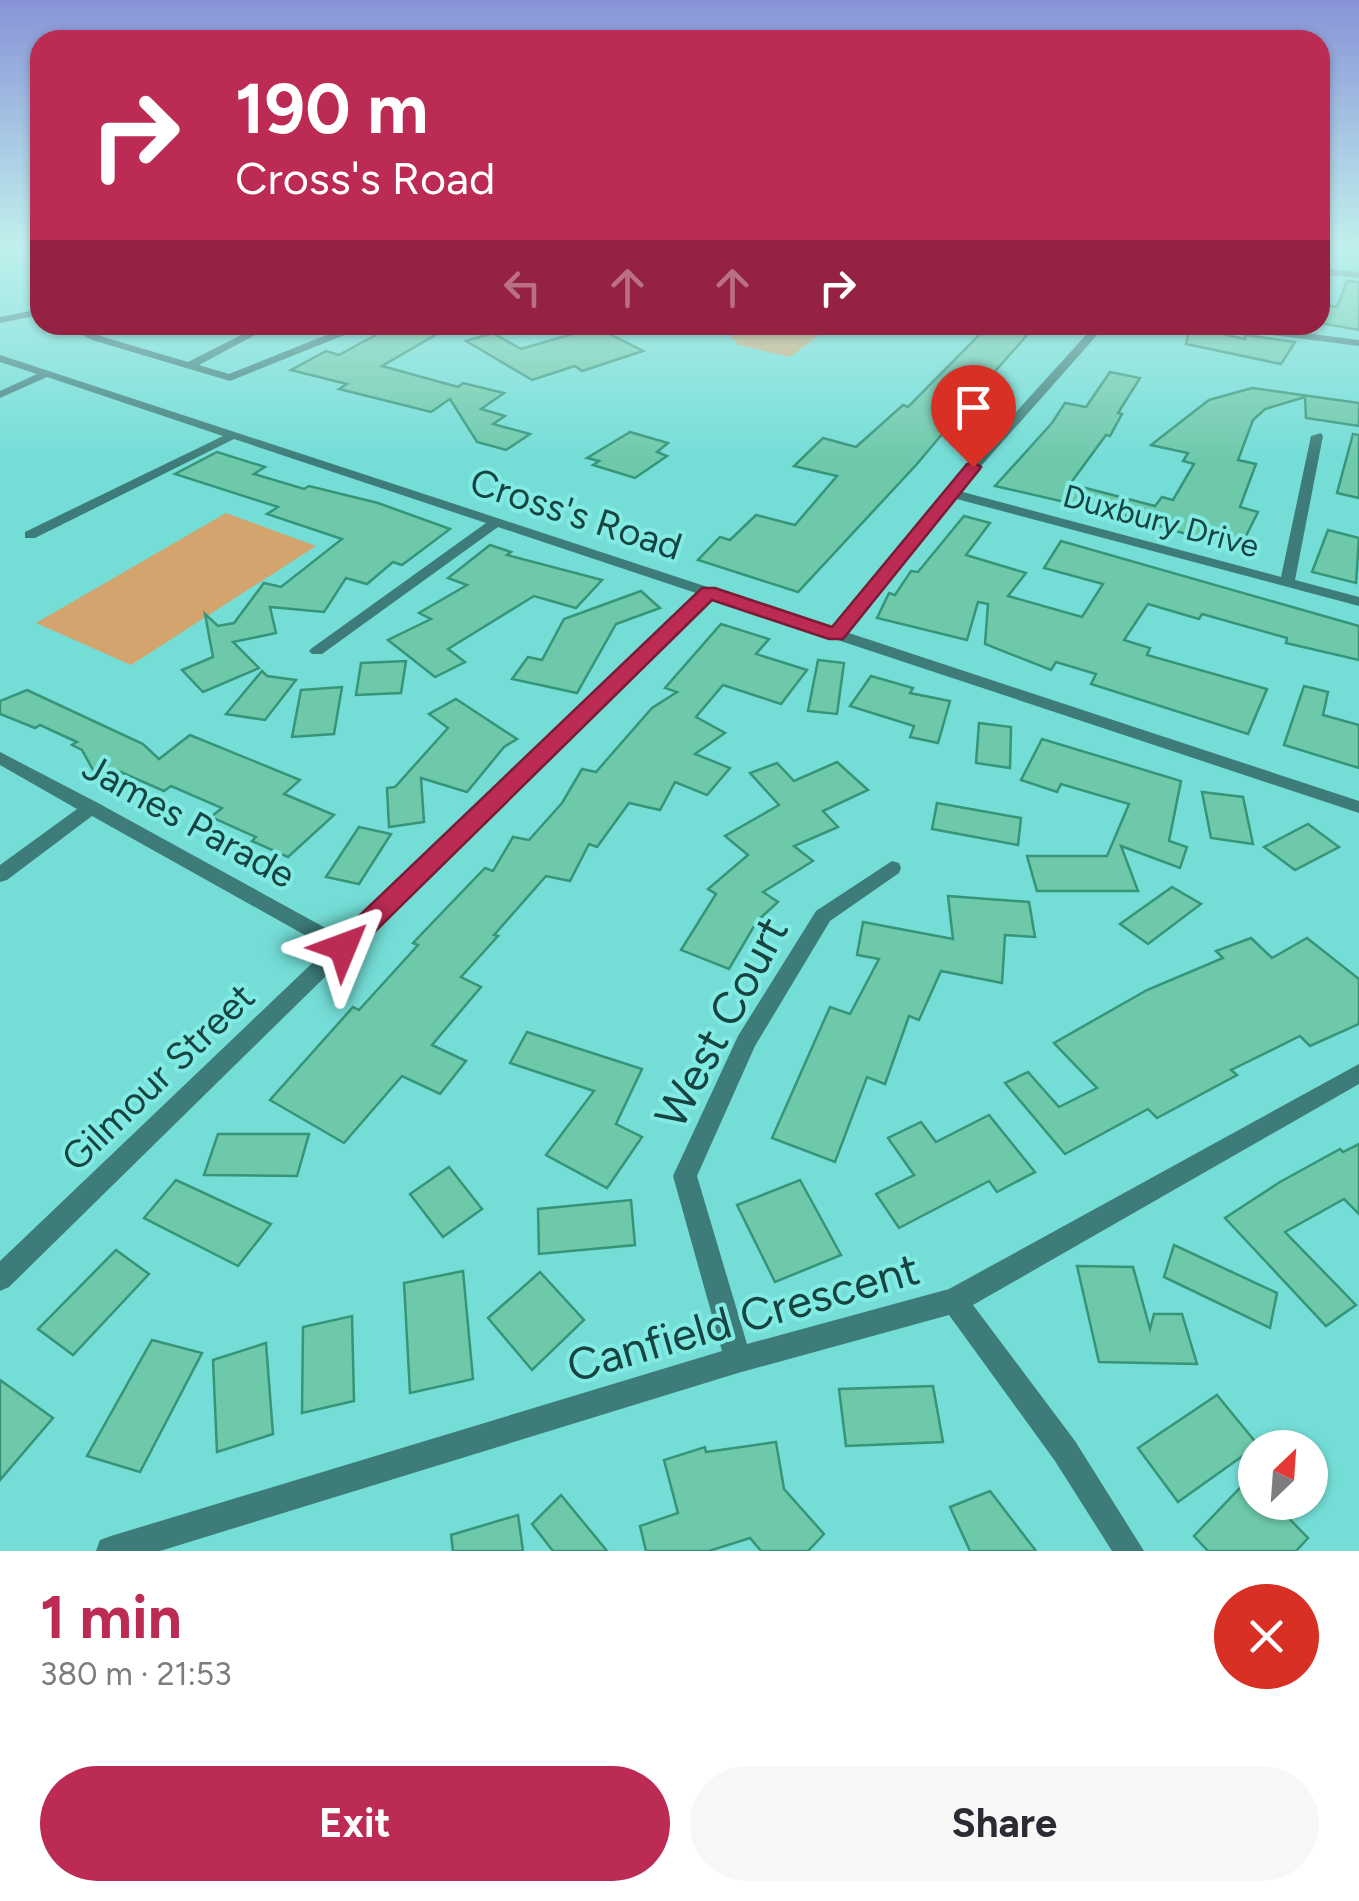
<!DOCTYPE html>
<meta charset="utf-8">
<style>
:root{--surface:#fff;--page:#f7f7f7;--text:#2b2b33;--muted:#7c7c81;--accent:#bb2b53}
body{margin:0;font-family:Figtree,sans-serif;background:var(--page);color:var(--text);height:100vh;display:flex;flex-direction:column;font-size:38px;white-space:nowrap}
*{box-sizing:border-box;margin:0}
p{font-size:32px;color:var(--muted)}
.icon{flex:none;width:55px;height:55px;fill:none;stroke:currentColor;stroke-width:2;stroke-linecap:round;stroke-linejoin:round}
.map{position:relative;height:1551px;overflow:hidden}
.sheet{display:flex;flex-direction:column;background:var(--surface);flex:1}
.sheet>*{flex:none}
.top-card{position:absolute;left:30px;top:30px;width:1300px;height:305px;border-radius:30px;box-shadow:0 2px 8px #0004;background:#bb2b53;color:#fff;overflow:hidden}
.needle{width:65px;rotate:25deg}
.controls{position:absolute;left:1238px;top:1430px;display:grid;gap:20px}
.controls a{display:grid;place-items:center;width:90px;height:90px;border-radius:50%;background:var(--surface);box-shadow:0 2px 8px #0004;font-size:50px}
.pin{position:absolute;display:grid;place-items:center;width:85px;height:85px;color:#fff;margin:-102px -42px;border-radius:50% 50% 50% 0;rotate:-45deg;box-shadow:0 0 10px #0007}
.pin .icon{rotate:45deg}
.me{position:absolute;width:110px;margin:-55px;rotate:46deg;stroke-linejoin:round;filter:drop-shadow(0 0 8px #0008)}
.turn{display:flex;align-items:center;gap:35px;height:210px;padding:0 40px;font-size:45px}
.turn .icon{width:130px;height:130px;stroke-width:2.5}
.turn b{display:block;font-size:70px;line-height:85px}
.lanes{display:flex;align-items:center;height:95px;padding:0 40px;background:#0003;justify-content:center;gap:50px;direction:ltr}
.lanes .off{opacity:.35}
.round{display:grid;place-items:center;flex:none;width:105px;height:105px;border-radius:52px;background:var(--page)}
.overview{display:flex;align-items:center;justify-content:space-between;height:170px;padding:0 40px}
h1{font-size:60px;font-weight:700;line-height:75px;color:var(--accent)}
.cta{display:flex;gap:20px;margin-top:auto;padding:20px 40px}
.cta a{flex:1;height:115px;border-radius:60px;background:var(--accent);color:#fff;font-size:40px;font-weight:700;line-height:115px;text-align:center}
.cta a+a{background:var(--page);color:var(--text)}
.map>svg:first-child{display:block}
</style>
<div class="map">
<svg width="1359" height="1551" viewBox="0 0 1359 1551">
<rect width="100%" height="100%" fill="#74ddd6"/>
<g fill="#d3a46d">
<polygon points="744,325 787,325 822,333 790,357 735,344 738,341 729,338"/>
<polygon points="226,513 316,546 131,665 36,623"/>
</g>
<g fill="#6ec9ab" stroke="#369478" stroke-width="2.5">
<polygon points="1347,281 1359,282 1359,330 1320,323 1320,304 1337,307"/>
<polygon points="394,325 437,334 382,366 458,387 463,383 504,393 481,409 505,416 493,424 530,434 506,450 477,442 450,399 431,412 339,389 347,384 291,370 326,351 339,355"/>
<polygon points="989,325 1036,325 989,378 999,380 973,410 964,408 917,464 798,592 698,560 720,537 730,540 756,515 795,525 837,476 794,466 823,438 856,447 903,405 908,407"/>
<polygon points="596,327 643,351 582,371 575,366 532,380 466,341 493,333 521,349"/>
<polygon points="1190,327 1245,339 1245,335 1295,342 1281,364 1186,344"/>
<polygon points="1110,372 1140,378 1118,413 1122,414 1110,436 1106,435 1070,484 1155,506 1162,497 1173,500 1194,464 1183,461 1188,453 1151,445 1209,400 1252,388 1359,403 1359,426 1306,418 1305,397 1265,409 1253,420 1238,460 1256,464 1240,507 1258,512 1239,550 1130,517 995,486 1052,423 1065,403 1086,407"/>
<polygon points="630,432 668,443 657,452 667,456 635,478 593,465 599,461 587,458"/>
<polygon points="1353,434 1359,435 1359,498 1337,493"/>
<polygon points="217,452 265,467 254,474 304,489 309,486 378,503 450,529 402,565 393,562 367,584 346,578 324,612 270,607 276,633 233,642 259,668 203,692 182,670 213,657 205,614 218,626 234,623 264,583 281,587 342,539 267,514 278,507 175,474"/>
<polygon points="964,516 990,523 966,555 1026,573 1008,596 1082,617 1103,584 1044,568 1061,541 1359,626 1359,660 1286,643 1287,638 1202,614 1199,619 1148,604 1124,640 1150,648 1147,655 1267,689 1248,734 1091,684 1096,674 1056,662 1051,670 985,644 988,604 978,602 967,640 877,618 889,593 895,595 911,571 918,572"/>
<polygon points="1328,530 1359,538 1356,583 1312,572"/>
<polygon points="490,545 511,552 507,555 602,580 576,608 534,596 448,649 465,662 435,677 388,640 431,619 419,613 467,585 448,578"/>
<polygon points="641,591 660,608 616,624 577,693 512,679 528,657 542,660 564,619"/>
<polygon points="721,624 769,639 756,654 807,670 781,704 723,685 696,717 725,733 695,754 730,768 707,795 675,782 660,810 629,803 597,847 589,844 570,881 546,876 494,935 498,936 461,977 481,987 432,1045 466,1061 440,1094 402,1076 344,1143 270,1100 353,1007 359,1010 418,945 413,943 485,868 493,871 513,837 529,840 562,803 582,769 596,772 652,708 677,692 665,688"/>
<polygon points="818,660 844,663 837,714 808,711"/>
<polygon points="406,661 401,693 356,695 361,663"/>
<polygon points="262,671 267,676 296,680 265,720 226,714"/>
<polygon points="871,676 913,688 910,693 950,701 938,743 910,737 914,726 850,706"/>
<polygon points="1304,686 1328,692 1323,715 1359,725 1359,768 1284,745"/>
<polygon points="342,687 334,734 292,737 301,690"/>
<polygon points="27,690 143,744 159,759 190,735 300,780 284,794 334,815 288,857 252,841 256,837 211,817 222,808 171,786 164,791 116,770 98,779 82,750 72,745 77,742 40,725 35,728 0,714 0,701"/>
<polygon points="456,699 517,739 504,747 467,792 421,778 424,822 389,827 387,788 395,787 448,728 429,714"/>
<polygon points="979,723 1011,727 1010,768 976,763"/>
<polygon points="1042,739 1181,781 1169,841 1187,847 1180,868 1121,846 1138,891 1037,891 1027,856 1107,856 1129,804 1061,784 1057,792 1021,780"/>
<polygon points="837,762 868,790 823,811 838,827 794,846 813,861 763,892 778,902 757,921 729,969 681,950 716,894 708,889 748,855 725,836 779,805 750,773 777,763 794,781"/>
<polygon points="1202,792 1243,797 1253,844 1211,838"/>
<polygon points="937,803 1021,818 1018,845 932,829"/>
<polygon points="1308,824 1339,847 1295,870 1264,847"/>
<polygon points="359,827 391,834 359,884 326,877"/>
<polygon points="1172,887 1201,904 1148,944 1120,924"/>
<polygon points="948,896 1029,902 1035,937 1005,935 1002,983 941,971 919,1020 909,1016 885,1084 867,1077 835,1162 772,1138 830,1007 850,1014 879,959 857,955 863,922 953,939"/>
<polygon points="1251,938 1272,958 1307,938 1359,979 1359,1024 1310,1046 1300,1036 1231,1070 1237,1075 1157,1118 1148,1109 1065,1154 1005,1083 1028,1072 1059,1107 1097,1088 1054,1043 1147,990 1223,958 1216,951"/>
<polygon points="527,1032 642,1069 616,1124 642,1137 607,1188 546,1155 594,1091 510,1063"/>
<polygon points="989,1115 1035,1172 997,1192 989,1181 899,1228 876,1194 914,1175 888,1138 921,1122 936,1142"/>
<polygon points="218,1134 309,1134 297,1176 204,1175"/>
<polygon points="1359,1144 1359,1214 1344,1199 1285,1232 1356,1305 1326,1326 1225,1218 1280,1182 1340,1149 1343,1152"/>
<polygon points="449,1167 482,1209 443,1237 410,1194"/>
<polygon points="176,1180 271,1224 238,1266 144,1218"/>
<polygon points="800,1180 841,1255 775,1282 737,1205"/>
<polygon points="631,1200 635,1245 539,1254 538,1209"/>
<polygon points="1174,1245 1277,1293 1270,1328 1164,1277"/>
<polygon points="116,1250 149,1274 73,1355 38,1329"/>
<polygon points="1077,1266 1133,1267 1150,1329 1154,1314 1182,1314 1197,1364 1099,1362"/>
<polygon points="463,1271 473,1379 410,1393 404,1283"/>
<polygon points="540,1272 584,1320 532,1370 488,1318"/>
<polygon points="352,1316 354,1401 302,1413 303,1327"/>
<polygon points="152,1340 202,1353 140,1472 87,1456"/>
<polygon points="266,1343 273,1434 217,1452 213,1360"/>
<polygon points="0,1380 53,1418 0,1480"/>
<polygon points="933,1386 943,1442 846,1446 839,1389"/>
<polygon points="1217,1395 1258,1445 1178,1502 1138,1448"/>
<polygon points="776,1442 784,1489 824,1534 808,1551 761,1551 750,1538 709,1551 646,1551 640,1526 678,1513 664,1460 705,1447 706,1452"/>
<polygon points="1255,1472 1255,1502 1273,1502 1308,1538 1296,1551 1208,1551 1194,1536"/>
<polygon points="990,1491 1036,1551 970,1551 950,1507"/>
<polygon points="561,1495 607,1551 553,1551 532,1524"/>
<polygon points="518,1515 523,1551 453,1551 451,1535"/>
</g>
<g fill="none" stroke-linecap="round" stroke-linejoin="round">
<g fill="#3d7c78" fill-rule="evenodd">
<polygon points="1320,268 1359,272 1359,278 1320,274"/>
<polygon points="40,309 40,315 0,323 0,317"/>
<polygon points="74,325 84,325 85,328 100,336 188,362 261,325 274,325 199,365 229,374 344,328 345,325 355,325 352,332 230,381 92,340 76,332"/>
<polygon points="1095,325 1106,325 959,491 1281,577 1311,436 1321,433 1323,436 1295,580 1359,597 1359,606 953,498 846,632 1359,801 1359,813 711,598 9,1287 0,1291 0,1261 328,948 92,816 7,880 0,882 0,865 77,809 0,765 0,752 98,803 340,936 699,594 498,527 322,654 312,654 309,651 312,648 486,523 234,439 35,538 25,538 25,532 223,436 47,377 0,398 0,391 37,374 0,362 0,355 833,628 945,490"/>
<polygon points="1213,325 1242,325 1359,340 1359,346 1218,328"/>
<polygon points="892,861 899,863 901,868 899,873 830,921 755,1046 697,1176 747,1344 949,1289 1359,1064 1359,1084 973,1305 1075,1441 1144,1551 1112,1551 1055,1461 949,1315 738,1373 160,1551 96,1551 100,1540 111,1536 722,1351 673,1176 738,1036 816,911"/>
</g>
</g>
<linearGradient id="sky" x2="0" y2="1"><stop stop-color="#8893d7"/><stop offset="0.53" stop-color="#c0f0ed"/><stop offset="1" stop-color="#c0f0ed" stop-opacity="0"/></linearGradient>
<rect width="1359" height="461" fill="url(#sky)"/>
<polygon fill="#bb2b53" stroke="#7a1c36" stroke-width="2.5" points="973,462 981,467 979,470 843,639 829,639 712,600 352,954 334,954 330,947 334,940 702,588 715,588 832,627 967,464"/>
<g text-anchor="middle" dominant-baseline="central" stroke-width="8" stroke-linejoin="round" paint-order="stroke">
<g font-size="32" fill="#164441" stroke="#81eae3">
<text transform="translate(1161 521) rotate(15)">Duxbury Drive</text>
</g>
<g font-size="38" fill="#164441" stroke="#81eae3">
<text transform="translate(576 514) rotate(18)">Cross's Road</text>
<text transform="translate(189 821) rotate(29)">James Parade</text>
<text transform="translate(158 1077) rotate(-44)">Gilmour Street</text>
</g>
<g font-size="45" fill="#164441" stroke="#81eae3">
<text transform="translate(721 1022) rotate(-62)">West Court</text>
<text transform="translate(743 1317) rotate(-16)">Canfield Crescent</text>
</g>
</g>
</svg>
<div class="controls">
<a><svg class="needle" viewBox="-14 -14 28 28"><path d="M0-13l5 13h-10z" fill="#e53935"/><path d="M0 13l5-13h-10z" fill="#7c7c81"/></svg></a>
</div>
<div class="pin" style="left:973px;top:467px;background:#d93025"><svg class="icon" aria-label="arrive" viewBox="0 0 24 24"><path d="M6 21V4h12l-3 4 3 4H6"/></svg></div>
<svg class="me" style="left:343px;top:947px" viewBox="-20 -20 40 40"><path d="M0-17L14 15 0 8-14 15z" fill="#bb2b53" stroke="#fff" stroke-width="4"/></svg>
<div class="top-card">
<div class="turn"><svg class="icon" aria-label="right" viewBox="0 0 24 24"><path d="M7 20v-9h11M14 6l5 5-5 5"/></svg><div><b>190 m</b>Cross's Road</div></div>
<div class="lanes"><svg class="icon off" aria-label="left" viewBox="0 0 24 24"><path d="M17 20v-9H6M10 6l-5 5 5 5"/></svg><svg class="icon off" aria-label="ahead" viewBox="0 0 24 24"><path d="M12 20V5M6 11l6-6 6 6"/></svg><svg class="icon off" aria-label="ahead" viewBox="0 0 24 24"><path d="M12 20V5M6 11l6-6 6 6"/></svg><svg class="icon" aria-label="right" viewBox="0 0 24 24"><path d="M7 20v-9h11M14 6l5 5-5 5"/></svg></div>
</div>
</div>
<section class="sheet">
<div class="overview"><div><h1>1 min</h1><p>380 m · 21:53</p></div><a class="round" style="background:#d93025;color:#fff"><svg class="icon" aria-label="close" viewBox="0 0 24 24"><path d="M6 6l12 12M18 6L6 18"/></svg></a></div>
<div class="cta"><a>Exit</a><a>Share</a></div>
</section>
